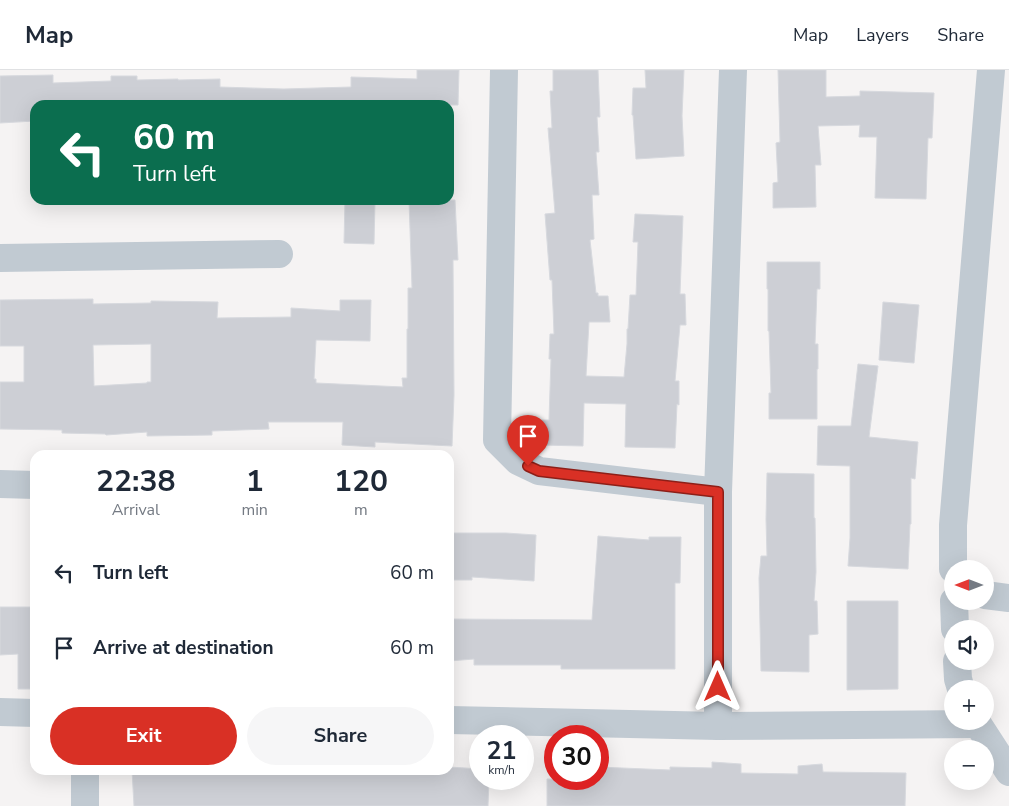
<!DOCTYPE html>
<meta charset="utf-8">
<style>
:root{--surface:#fff;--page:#f6f6f7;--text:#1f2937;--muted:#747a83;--line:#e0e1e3;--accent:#d93025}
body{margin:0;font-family:"Nunito Sans",sans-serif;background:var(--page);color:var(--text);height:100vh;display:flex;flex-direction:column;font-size:19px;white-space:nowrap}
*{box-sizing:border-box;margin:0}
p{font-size:16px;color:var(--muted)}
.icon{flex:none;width:28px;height:28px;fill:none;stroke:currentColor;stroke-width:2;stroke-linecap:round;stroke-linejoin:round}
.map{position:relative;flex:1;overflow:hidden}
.drawer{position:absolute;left:30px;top:380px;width:424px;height:325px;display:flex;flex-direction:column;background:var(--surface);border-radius:15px;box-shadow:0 5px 20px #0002}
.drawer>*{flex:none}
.banner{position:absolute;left:30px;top:30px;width:424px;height:105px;border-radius:15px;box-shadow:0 5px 20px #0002;background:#0b6e4f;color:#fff;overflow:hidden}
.needle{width:32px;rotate:270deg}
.buttons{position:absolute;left:944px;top:490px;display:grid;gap:10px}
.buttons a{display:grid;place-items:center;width:50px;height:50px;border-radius:50%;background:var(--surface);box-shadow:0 5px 20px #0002;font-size:25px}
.speed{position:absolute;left:469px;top:655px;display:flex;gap:10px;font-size:25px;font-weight:700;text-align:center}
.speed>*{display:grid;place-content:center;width:65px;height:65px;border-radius:50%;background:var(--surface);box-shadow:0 5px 20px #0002;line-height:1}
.speed small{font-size:12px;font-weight:400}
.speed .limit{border:8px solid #d22;background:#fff;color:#111}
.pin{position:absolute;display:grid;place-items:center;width:42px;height:42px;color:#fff;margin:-51px -21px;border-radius:50% 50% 50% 0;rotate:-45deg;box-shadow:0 0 5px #0007}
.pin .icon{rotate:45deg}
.me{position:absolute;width:55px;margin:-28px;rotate:0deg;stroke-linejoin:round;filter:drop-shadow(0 0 4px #0008)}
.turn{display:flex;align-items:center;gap:18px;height:105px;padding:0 20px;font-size:22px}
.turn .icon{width:65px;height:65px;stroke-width:2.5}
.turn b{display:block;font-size:35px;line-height:42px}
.eta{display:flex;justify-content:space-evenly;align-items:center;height:85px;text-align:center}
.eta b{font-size:30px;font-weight:700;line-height:35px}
.primary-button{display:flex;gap:10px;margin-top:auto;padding:10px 20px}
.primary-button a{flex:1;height:58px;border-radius:30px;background:var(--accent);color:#fff;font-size:20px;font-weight:700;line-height:58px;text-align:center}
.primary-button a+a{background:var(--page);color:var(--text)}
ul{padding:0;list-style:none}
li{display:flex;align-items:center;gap:15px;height:75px;padding:0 20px}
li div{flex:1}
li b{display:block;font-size:19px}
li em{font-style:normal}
header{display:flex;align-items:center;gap:30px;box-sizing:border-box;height:70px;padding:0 25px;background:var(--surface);border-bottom:1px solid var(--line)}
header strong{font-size:24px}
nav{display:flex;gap:28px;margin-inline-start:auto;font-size:18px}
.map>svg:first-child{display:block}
</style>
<header>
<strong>Map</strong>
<nav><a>Map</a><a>Layers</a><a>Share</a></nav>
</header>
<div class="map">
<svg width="1009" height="736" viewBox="0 0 1009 736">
<rect width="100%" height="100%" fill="#f5f3f3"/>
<g fill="#cdcfd5" stroke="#d7d9de" fill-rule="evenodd">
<polygon points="417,0 459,0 458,35 35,35 35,51 0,53 0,6 53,5 53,13 111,11 111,6 137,6 137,10 178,9 178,10 220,9 220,17 284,19 351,17 351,7 417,9"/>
<polygon points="553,0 598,0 600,47 597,47 599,82 596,82 599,125 592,125 594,169 590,170 596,223 598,223 598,226 608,226 610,252 589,252 586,306 624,307 627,274 627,259 628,259 630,225 636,225 638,172 633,172 635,144 683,146 680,224 685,224 686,255 680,255 675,311 679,311 679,335 677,334 675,378 625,377 626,334 584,333 583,376 540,375 541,350 549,350 551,289 549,289 550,264 554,264 552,210 550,210 545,144 555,143 548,58 552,58 550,21 553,21"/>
<polygon points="645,0 684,0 682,46 684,86 636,89 633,45 632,45 633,18 646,18"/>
<polygon points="778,0 826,0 826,27 860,26 860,21 934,23 932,68 928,68 926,129 875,128 877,67 859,67 860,55 818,56 821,95 815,95 816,137 773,138 773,113 778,112 776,73 780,72"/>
<polygon points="345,130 375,130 374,174 344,173"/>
<path d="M409,130H455L458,190H453L454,325L452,376L375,372V377L342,375L343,352H268L269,359L212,361V365L147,366V362L106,365L105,364L62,363V360L0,359V312H24V276H0V230L93,229V234L151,233V231L218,232L217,248L291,247V238L340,241V230H371L370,271L316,270L314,309H316V313L403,317L402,308H407V259H408V218H412ZM151,274V312H147V313L94,316L93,275Z"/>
<polygon points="767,192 820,192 820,219 817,219 815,274 818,274 818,299 817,299 817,349 769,349 769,323 771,323 769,261 768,261 768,219 767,219"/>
<polygon points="883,232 919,235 914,293 879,290"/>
<polygon points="858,294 878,296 869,367 918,372 915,409 911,408 911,454 910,454 908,499 848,496 850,468 850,396 817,395 818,356 851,356"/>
<polygon points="767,403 814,404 814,448 815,448 816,502 814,531 817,531 818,564 809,565 809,602 761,601 759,508 761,486 767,486 766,449"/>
<polygon points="449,463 506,463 536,465 534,511 472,507 472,510 449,510"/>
<polygon points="598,466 649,470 649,467 681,467 680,513 675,513 675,599 561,599 561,595 474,595 474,589 449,591 449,549 592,550"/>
<polygon points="847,531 898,531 898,619 847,620"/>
<polygon points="0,537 35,537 35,619 18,619 18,584 0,585"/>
<polygon points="712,692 741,694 741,703 798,704 798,696 822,694 823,702 906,703 905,736 547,736 547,709 598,709 598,697 670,700 670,697 712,698"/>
<polygon points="449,697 480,699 480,709 489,709 488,736 134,736 132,700 449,700"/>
</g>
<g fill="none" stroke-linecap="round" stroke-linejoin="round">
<g stroke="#c1cad2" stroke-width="28">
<polyline points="504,0 497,370 518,391 539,401 718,422"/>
<polyline points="0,188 279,184"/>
<polyline points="0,414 35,415"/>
<polyline points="953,499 953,455 991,0"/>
<polyline points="985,525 1009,528"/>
<polyline points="954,531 955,559"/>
<polyline points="957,591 958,609 961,619"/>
<polyline points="0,642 35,643"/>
<polyline points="449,650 718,656 977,654"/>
<polyline points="976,651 1009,702"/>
<polyline points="718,656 718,422 733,0"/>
<polyline points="85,736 85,700"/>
</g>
</g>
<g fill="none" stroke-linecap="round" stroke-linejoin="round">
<defs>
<polyline id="route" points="528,396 539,401 718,422 718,617"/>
</defs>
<use href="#route" stroke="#8d1f18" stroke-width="12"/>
<use href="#route" stroke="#d93025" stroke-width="9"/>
</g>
</svg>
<div class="buttons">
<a><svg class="needle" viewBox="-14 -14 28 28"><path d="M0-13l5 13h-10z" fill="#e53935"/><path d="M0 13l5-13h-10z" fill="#747a83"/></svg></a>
<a><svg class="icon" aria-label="sound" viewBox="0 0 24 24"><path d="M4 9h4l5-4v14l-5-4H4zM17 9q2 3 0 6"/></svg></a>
<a>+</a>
<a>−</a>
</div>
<div class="speed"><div>21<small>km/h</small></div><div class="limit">30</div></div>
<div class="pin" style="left:528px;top:396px;background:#d93025"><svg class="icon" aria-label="arrive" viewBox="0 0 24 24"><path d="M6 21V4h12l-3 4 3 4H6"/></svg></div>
<svg class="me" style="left:718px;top:617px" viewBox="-20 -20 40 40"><path d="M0-17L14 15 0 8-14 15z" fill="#d93025" stroke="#fff" stroke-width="4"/></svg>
<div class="banner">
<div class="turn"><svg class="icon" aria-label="left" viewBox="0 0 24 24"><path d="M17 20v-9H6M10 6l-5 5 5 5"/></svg><div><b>60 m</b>Turn left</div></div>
</div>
<section class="drawer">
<div class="eta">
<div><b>22:38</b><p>Arrival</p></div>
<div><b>1</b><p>min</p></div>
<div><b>120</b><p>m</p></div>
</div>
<ul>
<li><svg class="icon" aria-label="left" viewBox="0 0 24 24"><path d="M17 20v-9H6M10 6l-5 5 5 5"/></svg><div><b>Turn left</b></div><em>60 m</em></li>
<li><svg class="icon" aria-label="arrive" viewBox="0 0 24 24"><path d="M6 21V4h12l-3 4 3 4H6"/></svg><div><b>Arrive at destination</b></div><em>60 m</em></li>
</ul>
<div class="primary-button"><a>Exit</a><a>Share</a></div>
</section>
</div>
